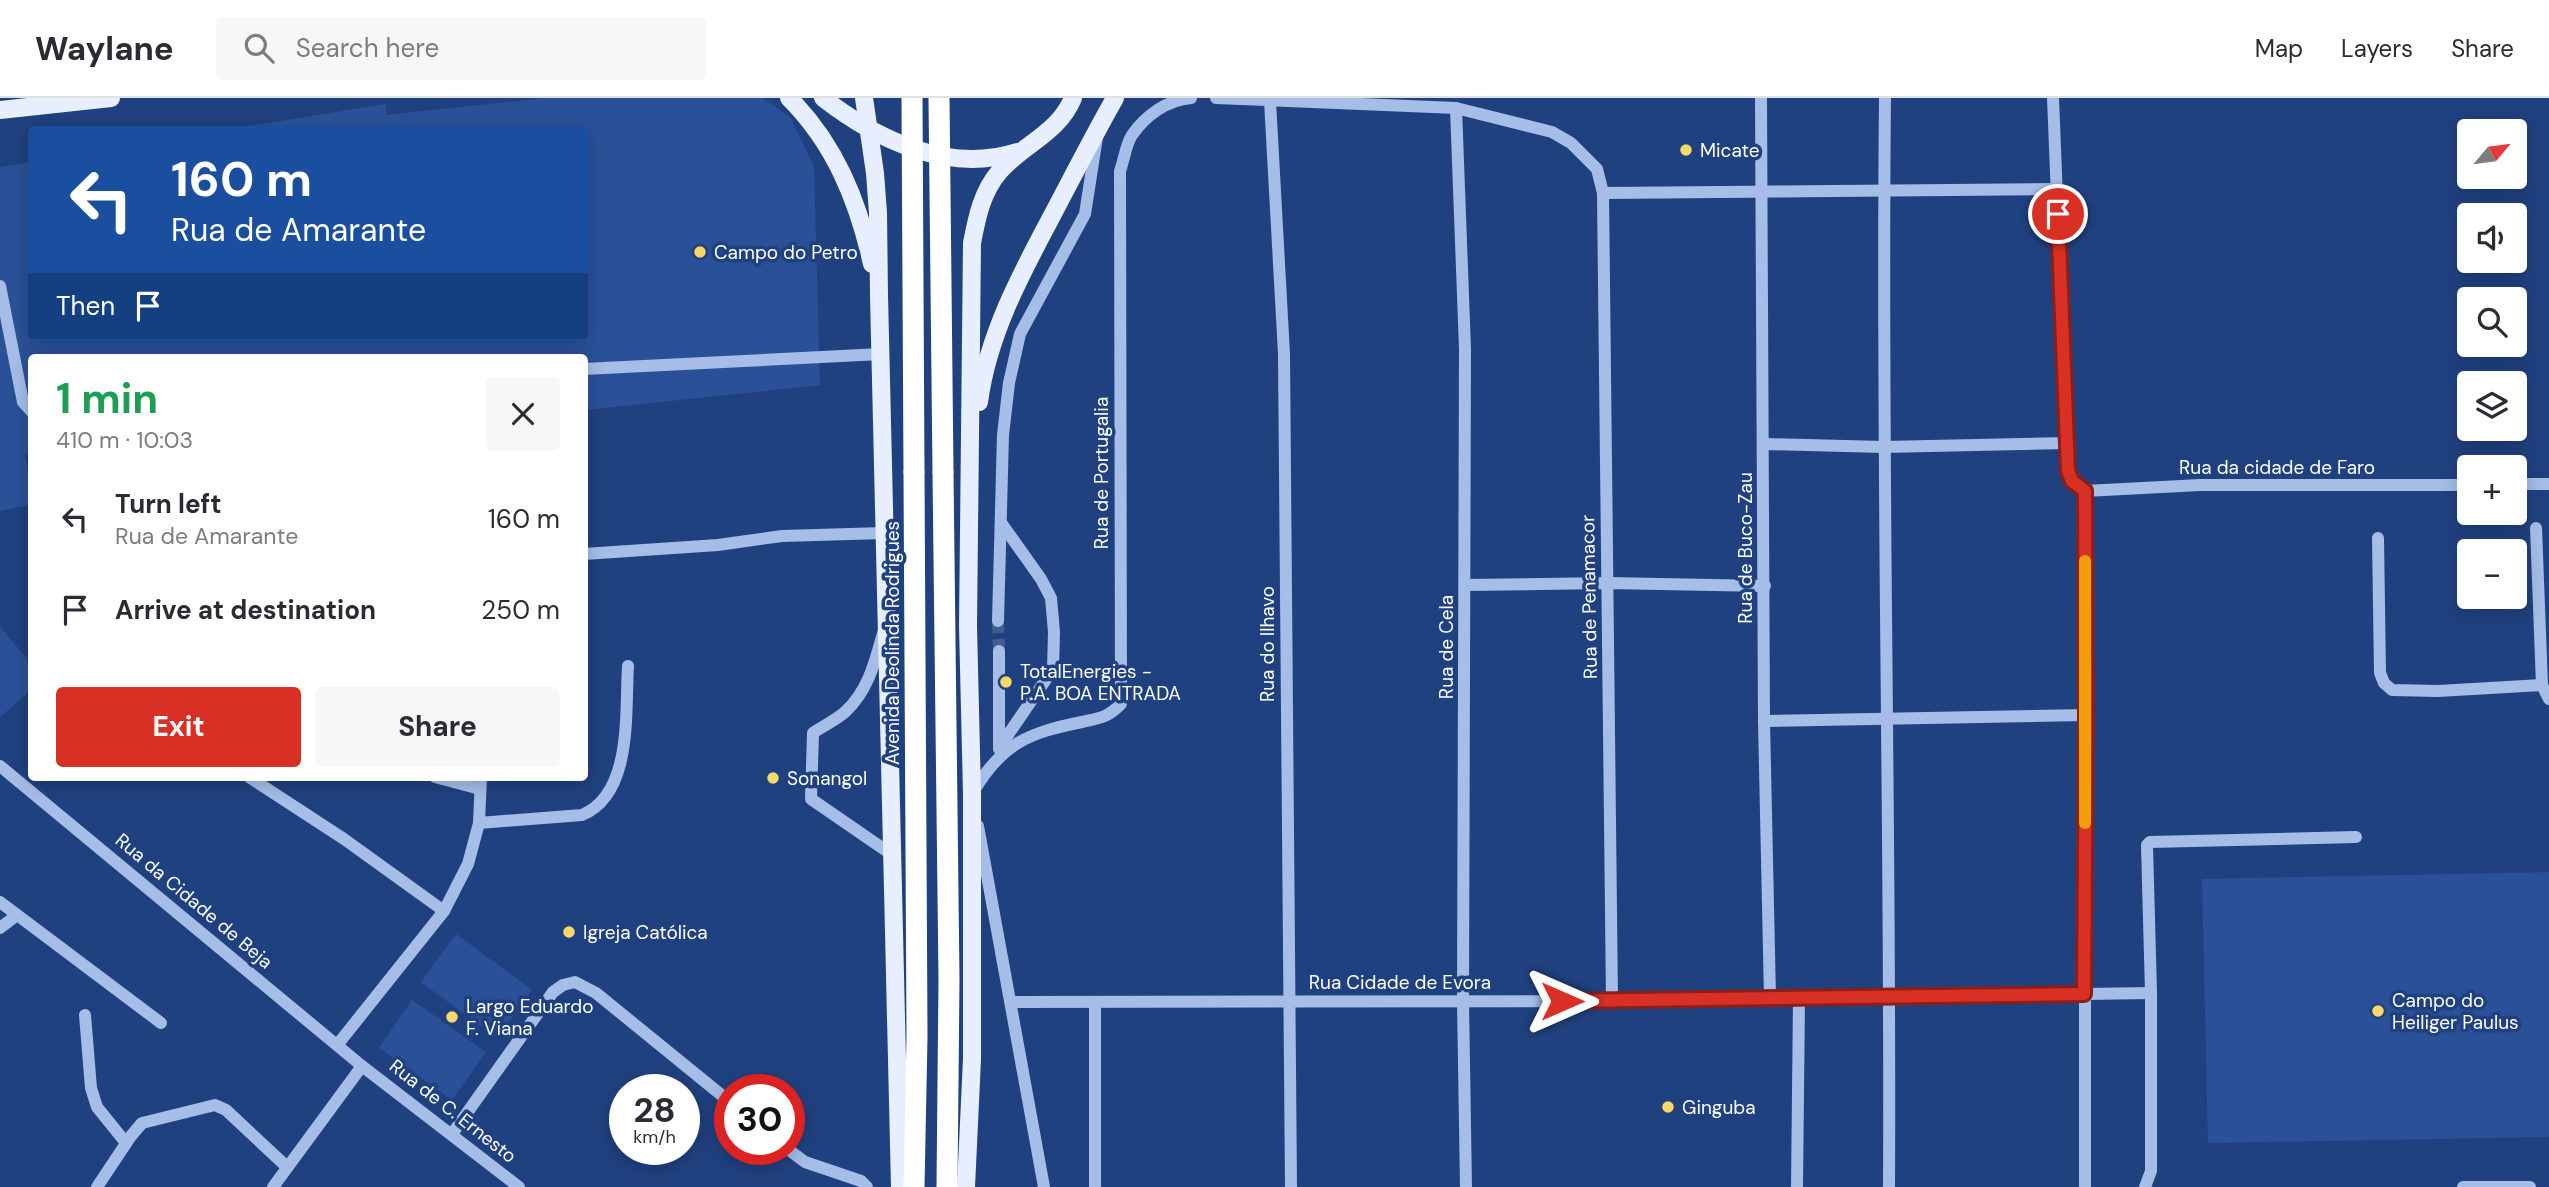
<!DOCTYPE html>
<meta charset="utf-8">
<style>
:root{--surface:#fff;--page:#f7f7f7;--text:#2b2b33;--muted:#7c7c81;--line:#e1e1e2;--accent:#d93025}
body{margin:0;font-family:"DM Sans",sans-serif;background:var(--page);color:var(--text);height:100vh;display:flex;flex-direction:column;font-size:26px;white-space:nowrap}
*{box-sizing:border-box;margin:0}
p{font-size:23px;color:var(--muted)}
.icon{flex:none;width:38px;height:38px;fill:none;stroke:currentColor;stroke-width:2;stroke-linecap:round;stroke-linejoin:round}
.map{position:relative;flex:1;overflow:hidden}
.side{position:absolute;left:28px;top:256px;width:560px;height:427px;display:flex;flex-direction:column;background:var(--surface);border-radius:7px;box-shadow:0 4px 18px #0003}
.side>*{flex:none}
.banner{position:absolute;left:28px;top:28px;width:560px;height:214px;border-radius:7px;box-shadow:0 4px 18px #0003;background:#1a4fa0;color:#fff;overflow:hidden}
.needle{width:46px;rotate:61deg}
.fabs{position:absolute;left:2457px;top:21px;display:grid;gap:14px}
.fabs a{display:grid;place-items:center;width:70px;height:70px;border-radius:7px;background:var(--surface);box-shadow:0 4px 18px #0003;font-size:35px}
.speed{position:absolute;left:609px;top:976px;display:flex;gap:14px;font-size:35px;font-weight:700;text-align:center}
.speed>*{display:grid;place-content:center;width:91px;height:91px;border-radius:50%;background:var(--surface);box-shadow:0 4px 18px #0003;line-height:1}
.speed small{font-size:18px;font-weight:400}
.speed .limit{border:10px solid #d22;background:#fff;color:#111}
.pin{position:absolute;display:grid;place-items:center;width:60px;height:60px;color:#fff;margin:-30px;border:4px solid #fff;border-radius:50%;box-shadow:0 2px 7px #0007}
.me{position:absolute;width:77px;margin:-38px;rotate:90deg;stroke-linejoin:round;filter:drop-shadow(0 0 5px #0008)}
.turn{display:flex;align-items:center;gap:24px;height:147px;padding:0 28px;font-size:32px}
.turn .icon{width:91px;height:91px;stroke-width:2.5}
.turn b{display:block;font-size:49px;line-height:60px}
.then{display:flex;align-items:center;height:66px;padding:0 28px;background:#0003;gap:14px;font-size:26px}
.round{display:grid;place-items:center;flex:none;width:74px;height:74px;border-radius:7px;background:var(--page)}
.summary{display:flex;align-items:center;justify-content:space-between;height:119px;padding:0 28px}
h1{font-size:42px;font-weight:700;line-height:52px;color:#1e9e55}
.primary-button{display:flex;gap:14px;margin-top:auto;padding:14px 28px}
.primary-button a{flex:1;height:80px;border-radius:7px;background:var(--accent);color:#fff;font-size:28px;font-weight:700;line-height:80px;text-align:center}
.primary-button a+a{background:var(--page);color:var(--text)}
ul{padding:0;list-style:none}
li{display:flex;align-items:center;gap:21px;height:91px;padding:0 28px}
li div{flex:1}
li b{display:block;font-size:26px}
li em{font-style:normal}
header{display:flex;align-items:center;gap:42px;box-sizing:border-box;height:98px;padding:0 35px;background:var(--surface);border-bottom:2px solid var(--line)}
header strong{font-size:33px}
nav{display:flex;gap:38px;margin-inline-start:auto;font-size:24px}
.search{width:490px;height:63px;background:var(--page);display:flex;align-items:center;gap:18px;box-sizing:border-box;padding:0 24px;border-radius:7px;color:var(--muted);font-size:26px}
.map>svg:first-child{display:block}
</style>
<header>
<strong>Waylane</strong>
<div class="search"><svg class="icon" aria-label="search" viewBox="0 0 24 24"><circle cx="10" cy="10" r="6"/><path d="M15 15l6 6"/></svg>Search here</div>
<nav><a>Map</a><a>Layers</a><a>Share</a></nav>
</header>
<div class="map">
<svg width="2549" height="1089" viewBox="0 0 2549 1089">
<rect width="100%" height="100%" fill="#20417f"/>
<g fill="#2a5197">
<polygon points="546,0 762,0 790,19 814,69 820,287 585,312 584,259 32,259 31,355 25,357 31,386 31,407 0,413 0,69 31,64 32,238 584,238 584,32 230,31 386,6 386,17"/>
<polygon points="0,529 32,566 31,592 0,619"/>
<polygon points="2549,774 2549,1039 2208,1045 2202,781"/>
<polygon points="456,836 532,892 497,940 421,884"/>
<polygon points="412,902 486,954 452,1002 379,950"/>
</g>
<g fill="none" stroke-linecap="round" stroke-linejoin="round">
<polyline stroke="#415e92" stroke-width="12" stroke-dasharray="12 6" stroke-linecap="butt" points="998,523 999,553"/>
<g stroke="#a5bde7" stroke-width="12">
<polyline points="1216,0 1456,10 1552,34 1571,45 1597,71 1603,95 1612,903"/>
<polyline points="1761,0 1764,623 1770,900"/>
<path d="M1885,0C1881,363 1891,726 1889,1089"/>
<polyline points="2053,0 2068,373 2072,383 2085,393"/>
<polyline points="1270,3 1284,256 1291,1089"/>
<polyline points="1456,10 1465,251 1463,903 1466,1089"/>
<polyline points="1603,95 2057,91"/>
<polyline points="0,188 23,304 32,314"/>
<polyline points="584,271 881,256"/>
<polyline points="1764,346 1883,349 2067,345"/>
<polyline points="2515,386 2549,386"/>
<polyline points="2085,393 2085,1089"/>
<polyline points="2085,393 2200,387 2469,387"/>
<polyline points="2536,430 2542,587 2549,601"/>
<polyline points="2378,440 2380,575 2384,585 2392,592 2438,593 2542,587"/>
<polyline points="584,456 718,447 782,438 884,435"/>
<polyline points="1465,487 1608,485 1765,488"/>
<polyline points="998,523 1003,337 1009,285 1020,236 1085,116 1097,39"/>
<path d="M883,535C875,564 868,593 845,614C836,622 823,628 813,635L811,701L891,756"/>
<polyline points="999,553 999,651"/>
<polyline points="1764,623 2086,617"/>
<polyline points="999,650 1053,571 1054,534 1051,500 1041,481 1002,426"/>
<polyline points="0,668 362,968 519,1089"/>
<polyline points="249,679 344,741 444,813"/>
<polyline points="435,679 480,691"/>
<path d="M972,696C1001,646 1027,635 1082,624C1100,620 1107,620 1121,606L1120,73C1124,62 1126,46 1132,37C1146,17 1167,2 1191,0"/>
<path d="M479,725L582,717C633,696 625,614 628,568"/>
<polyline points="978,728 1044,1089"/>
<polyline points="0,804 161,925"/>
<polyline points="0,830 17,817"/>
<polyline points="1011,904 1612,903 2151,895"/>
<polyline points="85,917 91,990 97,1009 126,1045"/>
<polyline points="338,946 444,813 468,766 479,725 481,679"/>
<polyline points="452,1036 553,894 563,887 575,884 596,895 730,1004"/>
<polyline points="789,1052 805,1064 861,1083 867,1089"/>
<polyline points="97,1089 131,1038 142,1025 215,1007 226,1012 287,1069"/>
<polyline points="273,1089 362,968"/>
<polyline points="1095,1089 1095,905"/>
<polyline points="1797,1089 1799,900"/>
<polyline points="2145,1089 2151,1073 2151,895 2147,747 2150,744 2356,739"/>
<polyline points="2463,1089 2530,1089"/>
</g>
<g stroke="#e7eefd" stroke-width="18">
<path d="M789,0C835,46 858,103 872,166"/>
<path d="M823,0C877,42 949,76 1017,54"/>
<polyline points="864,0 875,75 878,115 879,197 900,1089"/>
<polyline points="0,12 111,0"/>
<path d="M979,304C988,236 1022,174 1054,114C1074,76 1094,37 1115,0"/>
<path d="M966,1089L972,961V696L968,528L972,145C977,119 982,94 999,74C1023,46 1058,36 1073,0"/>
</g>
<g stroke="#fff" stroke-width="21">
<polyline points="943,374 949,881 947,1089"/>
<polyline points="914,1089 917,939 914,374"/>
</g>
<g stroke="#fff" stroke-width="21">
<polyline points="912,0 914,374"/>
<polyline points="939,0 943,374"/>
</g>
</g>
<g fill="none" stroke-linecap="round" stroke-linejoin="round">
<defs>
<polyline id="route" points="1562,903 2084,896 2086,617 2085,393 2072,383 2068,373 2058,116"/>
</defs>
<use href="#route" stroke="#8d1f18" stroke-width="18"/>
<use href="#route" stroke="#d93025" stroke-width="12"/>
<polyline stroke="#f59e0b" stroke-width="12" points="2085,463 2085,725"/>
</g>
<g fill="#f5d866" stroke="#20417f" stroke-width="2.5">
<circle cx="1686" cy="52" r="7"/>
<circle cx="700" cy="154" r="7"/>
<circle cx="1006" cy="584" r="7"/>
<circle cx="773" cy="680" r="7"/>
<circle cx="569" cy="834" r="7"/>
<circle cx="2378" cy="913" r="7"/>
<circle cx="452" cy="919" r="7"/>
<circle cx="1668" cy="1009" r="7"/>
</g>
<g text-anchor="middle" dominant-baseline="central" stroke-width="7" stroke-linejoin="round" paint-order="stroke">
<g font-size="19" fill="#fff" stroke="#20417f" text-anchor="start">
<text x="1700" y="52">Micate</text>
<text x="714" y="154">Campo do Petro</text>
<text x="1020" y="573">TotalEnergies -<tspan x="1020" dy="22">P.A. BOA ENTRADA</tspan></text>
<text x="787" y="680">Sonangol</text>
<text x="583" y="834">Igreja Católica</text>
<text x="2392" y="902">Campo do<tspan x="2392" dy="22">Heiliger Paulus</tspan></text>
<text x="466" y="908">Largo Eduardo<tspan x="466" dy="22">F. Viana</tspan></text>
<text x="1682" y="1009">Ginguba</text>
</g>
<g font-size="19" fill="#fff" stroke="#20417f">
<text x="2277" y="369">Rua da cidade de Faro</text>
<text transform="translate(1101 375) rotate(-90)">Rua de Portugalia</text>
<text transform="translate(1745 450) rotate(-90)">Rua de Buco-Zau</text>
<text transform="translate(1589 499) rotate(-91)">Rua de Penamacor</text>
<text transform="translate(892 545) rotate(-90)">Avenida Deolinda Rodrigues</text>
<text transform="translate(1267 546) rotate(-90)">Rua do Ilhavo</text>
<text transform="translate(1446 549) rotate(-90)">Rua de Cela</text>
<text transform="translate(194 803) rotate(40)">Rua da Cidade de Beja</text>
<text x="1400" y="884">Rua Cidade de Evora</text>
<text transform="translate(453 1013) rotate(38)">Rua de C. Ernesto</text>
</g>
</g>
</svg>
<div class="fabs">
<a><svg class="needle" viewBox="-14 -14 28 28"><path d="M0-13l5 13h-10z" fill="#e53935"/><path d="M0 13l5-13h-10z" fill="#7c7c81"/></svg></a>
<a><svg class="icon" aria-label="sound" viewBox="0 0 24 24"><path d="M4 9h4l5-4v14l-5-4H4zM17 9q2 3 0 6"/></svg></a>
<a><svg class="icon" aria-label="search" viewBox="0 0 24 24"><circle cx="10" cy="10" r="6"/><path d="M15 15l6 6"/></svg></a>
<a><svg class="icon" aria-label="layers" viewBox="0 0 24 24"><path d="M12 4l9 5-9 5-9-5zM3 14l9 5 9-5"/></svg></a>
<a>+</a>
<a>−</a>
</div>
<div class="speed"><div>28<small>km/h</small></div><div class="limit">30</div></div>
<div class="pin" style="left:2058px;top:116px;background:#d93025"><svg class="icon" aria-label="arrive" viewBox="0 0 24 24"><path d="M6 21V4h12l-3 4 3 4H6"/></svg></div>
<svg class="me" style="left:1562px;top:903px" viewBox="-20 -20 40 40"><path d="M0-17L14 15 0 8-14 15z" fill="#d93025" stroke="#fff" stroke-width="4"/></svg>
<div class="banner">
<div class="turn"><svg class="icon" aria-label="left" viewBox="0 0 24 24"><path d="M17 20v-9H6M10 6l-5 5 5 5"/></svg><div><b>160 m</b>Rua de Amarante</div></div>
<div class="then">Then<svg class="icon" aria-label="arrive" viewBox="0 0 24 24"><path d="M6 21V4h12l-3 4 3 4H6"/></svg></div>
</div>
<section class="side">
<div class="summary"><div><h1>1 min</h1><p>410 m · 10:03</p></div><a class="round"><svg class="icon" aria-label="close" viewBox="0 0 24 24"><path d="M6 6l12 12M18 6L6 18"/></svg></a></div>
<ul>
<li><svg class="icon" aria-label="left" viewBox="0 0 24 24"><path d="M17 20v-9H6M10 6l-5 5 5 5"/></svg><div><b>Turn left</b><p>Rua de Amarante</p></div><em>160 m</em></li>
<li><svg class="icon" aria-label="arrive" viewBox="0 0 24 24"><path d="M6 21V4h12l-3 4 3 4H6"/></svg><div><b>Arrive at destination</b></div><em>250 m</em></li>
</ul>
<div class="primary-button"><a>Exit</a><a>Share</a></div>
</section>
</div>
